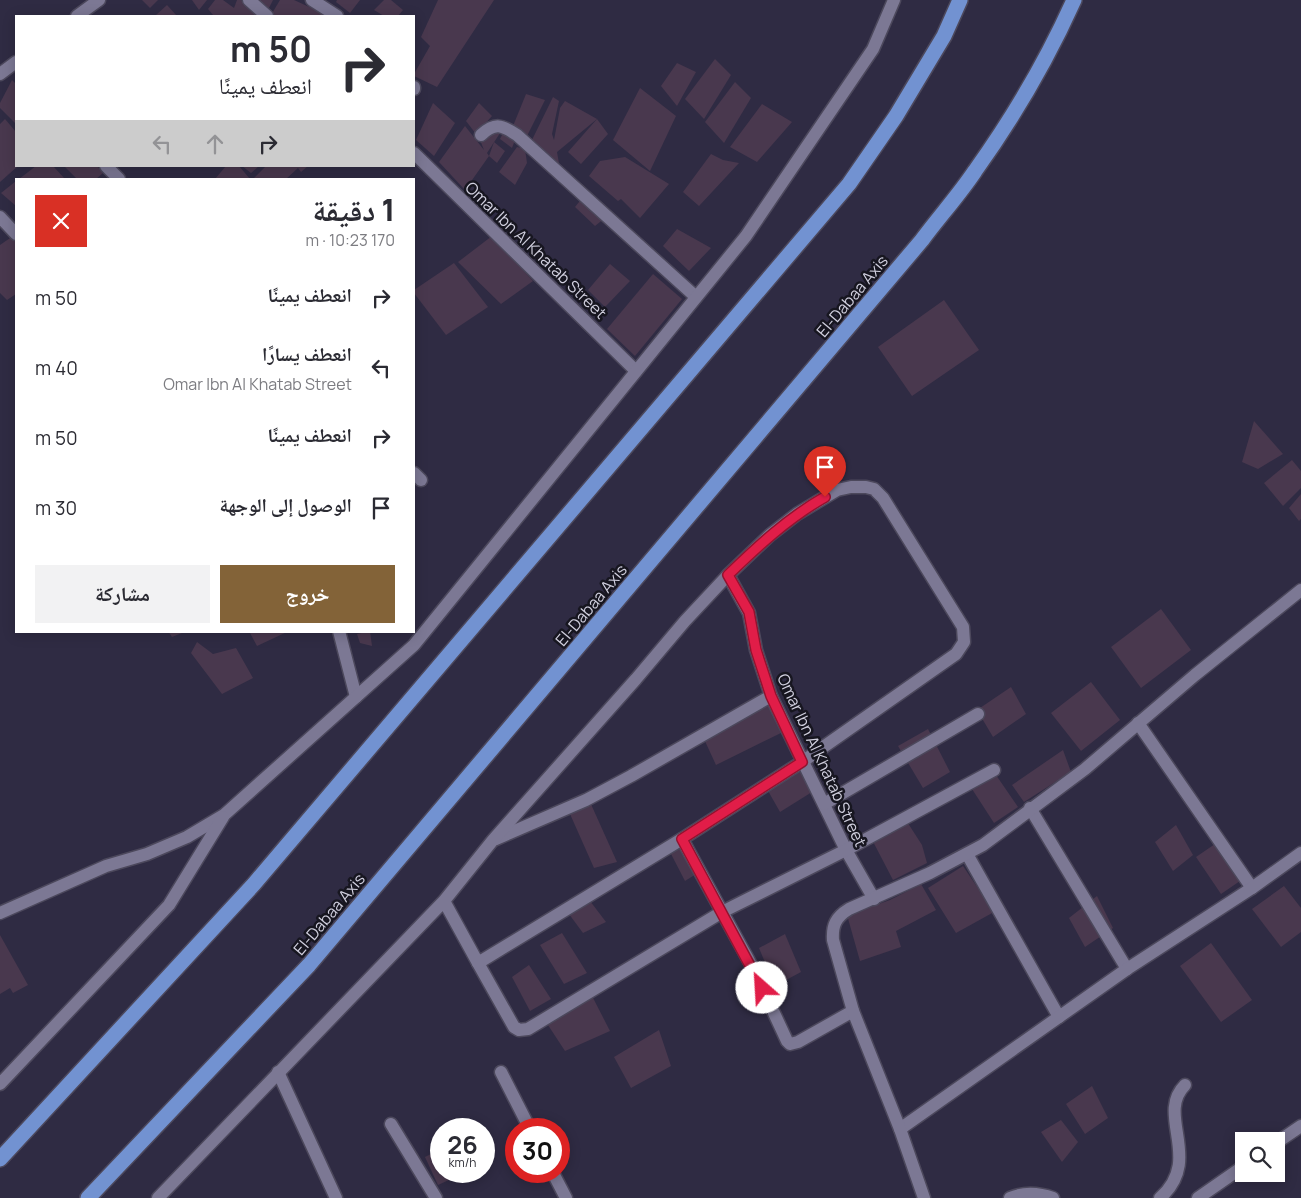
<!DOCTYPE html>
<html lang="ar">
<meta charset="utf-8">
<style>
:root{--surface:#fff;--page:#f2f2f3;--text:#2b2b33;--muted:#7c7c81;--accent:#836338}
body{margin:0;font-family:Manrope,"Noto Naskh Arabic",sans-serif;background:var(--page);color:var(--text);direction:rtl;height:100vh;display:flex;flex-direction:column;font-size:19px;white-space:nowrap}
*{box-sizing:border-box;margin:0}
p{font-size:16px;color:var(--muted)}
.icon{flex:none;width:28px;height:28px;fill:none;stroke:currentColor;stroke-width:2;stroke-linecap:round;stroke-linejoin:round}
.map{position:relative;flex:1;overflow:hidden;direction:ltr}
.side{position:absolute;left:15px;top:178px;width:400px;height:455px;display:flex;flex-direction:column;background:var(--surface);border-radius:0px;box-shadow:0 2px 12px #0003;direction:rtl}
.side>*{flex:none}
.banner{position:absolute;left:15px;top:15px;width:400px;height:152px;border-radius:0px;box-shadow:0 2px 12px #0003;direction:rtl;background:#fff;color:var(--text);overflow:hidden}
.fabs{position:absolute;left:1235px;top:1132px;display:grid;gap:10px}
.fabs a{display:grid;place-items:center;width:50px;height:50px;border-radius:0px;background:var(--surface);box-shadow:0 2px 12px #0003;font-size:25px}
.speed{position:absolute;left:430px;top:1118px;display:flex;gap:10px;font-size:25px;font-weight:700;text-align:center}
.speed>*{display:grid;place-content:center;width:65px;height:65px;border-radius:50%;background:var(--surface);box-shadow:0 2px 12px #0003;line-height:1}
.speed small{font-size:12px;font-weight:400}
.speed .limit{border:8px solid #d22;background:#fff;color:#111}
.pin{position:absolute;display:grid;place-items:center;width:42px;height:42px;color:#fff;margin:-51px -21px;border-radius:50% 50% 50% 0;rotate:-45deg;box-shadow:0 0 5px #0007}
.pin .icon{rotate:45deg}
.me{position:absolute;width:55px;margin:-28px;rotate:334deg;stroke-linejoin:round;filter:drop-shadow(0 0 4px #0008)}
.turn{display:flex;align-items:center;gap:18px;height:105px;padding:0 20px;font-size:22px}
.turn .icon{width:65px;height:65px;stroke-width:2.5}
.turn b{display:block;font-size:35px;line-height:42px}
.lanes{display:flex;align-items:center;height:48px;padding:0 20px;background:#0003;justify-content:center;gap:25px;direction:ltr}
.lanes .off{opacity:.35}
.round{display:grid;place-items:center;flex:none;width:52px;height:52px;border-radius:0px;background:var(--page)}
.head{display:flex;align-items:center;justify-content:space-between;height:85px;padding:0 20px}
h1{font-size:30px;font-weight:800;line-height:38px}
.primary-button{display:flex;gap:10px;margin-top:auto;padding:10px 20px}
.primary-button a{flex:1;height:58px;border-radius:0px;background:var(--accent);color:#fff;font-size:20px;font-weight:800;line-height:58px;text-align:center}
.primary-button a+a{background:var(--page);color:var(--text)}
ul{padding:0;list-style:none}
li{display:flex;align-items:center;gap:15px;height:70px;padding:0 20px}
li div{flex:1}
li b{display:block;font-size:19px}
li em{font-style:normal}
.map>svg:first-child{display:block}
</style>
<div class="map">
<svg width="1301" height="1198" viewBox="0 0 1301 1198">
<rect width="100%" height="100%" fill="#2f2b43"/>
<g fill="#49384e">
<polygon points="142,0 158,0 150,8"/>
<polygon points="192,0 207,0 199,10"/>
<polygon points="215,0 223,0 234,8 237,0 241,0 257,13 254,16 211,16 213,15 208,9"/>
<polygon points="255,0 273,0 267,12"/>
<polygon points="280,0 294,0 329,16 272,16 271,15"/>
<polygon points="337,0 360,0 350,13 336,2"/>
<polygon points="384,0 391,0 403,10 398,16 384,16 374,10"/>
<polygon points="438,0 494,0 437,87 414,76 414,74 430,46 421,37"/>
<polygon points="167,5 177,16 155,16"/>
<polygon points="715,59 731,75 704,119 685,99"/>
<polygon points="677,63 696,72 677,106 661,86"/>
<polygon points="12,80 16,84 16,124 0,108 0,103"/>
<polygon points="735,82 751,98 724,143 705,122"/>
<polygon points="640,88 676,116 650,171 613,140"/>
<polygon points="526,94 545,100 524,142 511,131"/>
<polygon points="553,97 559,101 552,134 554,140 560,108 565,101 597,119 557,152 560,169 531,142"/>
<polygon points="433,103 455,123 434,156 416,140"/>
<polygon points="479,103 492,116 476,134 466,121"/>
<polygon points="762,104 792,122 757,162 730,147"/>
<polygon points="5,119 16,132 16,166 18,166 0,182 0,124"/>
<polygon points="597,119 608,134 581,164 568,152"/>
<polygon points="465,126 484,150 480,140 504,127 487,153 489,156 465,190 439,162"/>
<polygon points="504,131 515,140 512,148 500,139"/>
<polygon points="494,142 505,151 497,163 489,156"/>
<polygon points="517,147 525,149 527,163 515,185 499,172"/>
<polygon points="711,154 723,160 739,163 699,206 683,192"/>
<polygon points="625,157 669,184 640,218 621,199 618,201 589,176 600,161"/>
<polygon points="36,166 53,166 65,179 19,179"/>
<polygon points="64,166 97,166 103,173 96,179 77,179"/>
<polygon points="226,166 239,166 250,179 215,179"/>
<polygon points="242,166 259,166 251,173"/>
<polygon points="266,166 308,166 301,172 298,168 286,179 253,179"/>
<polygon points="16,181 16,206 1,193"/>
<polygon points="583,197 605,218 595,226 575,207"/>
<polygon points="677,229 711,248 689,271 663,246"/>
<polygon points="13,236 16,239 16,294 7,300 0,293 0,245"/>
<polygon points="492,236 533,281 501,304 458,262"/>
<polygon points="454,263 488,307 446,335 414,293 414,290"/>
<polygon points="610,264 630,281 605,307 588,290"/>
<polygon points="653,274 682,299 635,356 607,329"/>
<polygon points="944,300 979,350 912,396 878,347"/>
<polygon points="1254,421 1283,454 1258,469 1242,462"/>
<polygon points="1292,460 1301,471 1301,488 1283,506 1264,483"/>
<polygon points="1301,494 1301,519 1299,521 1289,508"/>
<polygon points="1161,609 1191,650 1141,688 1111,647"/>
<polygon points="168,631 187,631 172,637"/>
<polygon points="249,631 289,631 257,646"/>
<polygon points="370,631 372,646 360,643 357,634"/>
<polygon points="197,642 213,654 236,648 253,678 222,694 191,653"/>
<polygon points="1091,682 1120,720 1081,751 1051,713"/>
<polygon points="1011,687 1026,714 993,737 977,710"/>
<polygon points="769,701 783,732 716,765 704,739"/>
<polygon points="928,729 950,772 923,788 898,746"/>
<polygon points="1063,750 1071,772 1024,802 1012,785"/>
<polygon points="801,770 812,792 780,812 767,789"/>
<polygon points="996,775 1018,807 994,823 972,789"/>
<polygon points="590,802 617,862 594,868 570,814"/>
<polygon points="902,814 922,845 927,863 893,880 868,832"/>
<polygon points="1176,825 1193,855 1173,871 1155,842"/>
<polygon points="689,842 704,869 685,881 670,852"/>
<polygon points="1215,844 1240,881 1221,894 1196,857"/>
<polygon points="963,866 994,912 956,933 928,888"/>
<polygon points="921,884 936,910 896,931 901,947 860,961 847,915 890,900"/>
<polygon points="1284,886 1301,908 1301,932 1281,947 1252,909"/>
<polygon points="1097,896 1113,928 1085,947 1069,918"/>
<polygon points="587,897 606,922 583,933 566,910"/>
<polygon points="562,933 587,973 564,984 540,945"/>
<polygon points="785,934 801,972 775,986 759,948"/>
<polygon points="0,935 28,985 13,993 10,988 0,994"/>
<polygon points="1211,943 1252,1000 1221,1022 1180,966"/>
<polygon points="529,965 551,999 530,1011 512,977"/>
<polygon points="590,992 610,1031 565,1051 544,1019"/>
<polygon points="659,1030 671,1066 631,1088 614,1057"/>
<polygon points="1092,1086 1108,1118 1085,1134 1066,1104"/>
<polygon points="1061,1120 1078,1142 1062,1162 1041,1132"/>
<polygon points="441,1149 441,1171 463,1171 464,1173 438,1185 425,1157"/>
</g>
<g fill="none" stroke-linecap="round" stroke-linejoin="round">
<defs>
<g id="minor">
<polyline points="249,0 267,16"/>
<polyline points="312,0 337,16"/>
<polyline points="77,16 99,0"/>
<polyline points="0,74 16,62"/>
<polyline points="414,87 414,89"/>
<path d="M481,135C495,122 502,125 517,135L696,297"/>
<polyline points="414,153 636,371"/>
<polyline points="106,166 119,179"/>
<polyline points="0,217 16,234"/>
<polyline points="414,473 421,480"/>
<polyline points="728,575 749,613 756,650 771,696 846,850 874,899"/>
<polyline points="339,631 356,697"/>
<polyline points="1138,723 1252,888"/>
<polyline points="824,804 978,714"/>
<polyline points="1030,808 1127,969"/>
<polyline points="496,839 586,800 631,776 771,696"/>
<polyline points="682,839 754,970 787,1041 790,1044 798,1042 853,1011"/>
<polyline points="967,854 1059,1017"/>
<polyline points="0,913 106,866 147,854 187,837 224,815 414,645 746,236 873,49 894,0"/>
<polyline points="478,963 514,1027 519,1030 528,1029 722,912 846,850 994,770"/>
<polyline points="278,1072 336,1198"/>
<polyline points="501,1072 530,1129"/>
<polyline points="0,1084 169,905 223,817"/>
<polyline points="391,1124 436,1198"/>
<polyline points="900,1129 1127,969 1252,888 1301,853"/>
<polyline points="1276,1143 1301,1126"/>
<polyline points="552,1171 566,1198"/>
<polyline points="158,1198 444,901 493,840 636,679 685,621 728,575 770,535 797,514 837,490 851,487 866,487 874,489 883,498 963,627 964,642 956,654 802,762 682,839 478,963 444,901"/>
<path d="M924,1198L900,1129L853,1011L833,940C832,925 836,917 849,909L930,873L983,845L1085,769L1195,675L1301,590"/>
<path d="M1010,1198C1024,1192 1039,1193 1053,1198"/>
<path d="M1160,1198C1204,1159 1155,1115 1185,1085"/>
<polyline points="1198,1198 1244,1166"/>
</g>
<g id="highway">
<polyline points="0,1159 254,884 849,184 896,116 944,36 960,0"/>
<path d="M88,1198L309,965L922,240C939,217 959,195 975,171C1013,118 1047,60 1074,0"/>
</g>
</defs>
<use href="#minor" stroke="#4c485c" stroke-width="15"/>
<use href="#highway" stroke="#4c485c" stroke-width="18"/>
<use href="#minor" stroke="#7c7894" stroke-width="12"/>
<use href="#highway" stroke="#7292d1" stroke-width="15"/>
</g>
<g fill="none" stroke-linecap="round" stroke-linejoin="round">
<defs>
<path id="route" d="M762,988L682,839L802,762L771,696L756,650L749,612L728,575C758,546 788,518 825,497"/>
</defs>
<use href="#route" stroke="#92132f" stroke-width="12"/>
<use href="#route" stroke="#e11d48" stroke-width="9"/>
</g>
<g text-anchor="middle" dominant-baseline="central" stroke-width="5" stroke-linejoin="round" paint-order="stroke">
<g font-size="16" fill="#d1d0df" stroke="#171620">
<text transform="translate(536 250) rotate(44)">Omar Ibn Al Khatab Street</text>
<text transform="translate(852 296) rotate(-50)">El-Dabaa Axis</text>
<text transform="translate(591 605) rotate(-50)">El-Dabaa Axis</text>
<text transform="translate(822 760) rotate(65)">Omar Ibn Al Khatab Street</text>
<text transform="translate(329 914) rotate(-50)">El-Dabaa Axis</text>
</g>
</g>
</svg>
<div class="fabs">
<a><svg class="icon" aria-label="search" viewBox="0 0 24 24"><circle cx="10" cy="10" r="6"/><path d="M15 15l6 6"/></svg></a>
</div>
<div class="speed"><div>26<small>km/h</small></div><div class="limit">30</div></div>
<div class="pin" style="left:825px;top:497px;background:#d93025"><svg class="icon" aria-label="arrive" viewBox="0 0 24 24"><path d="M6 21V4h12l-3 4 3 4H6"/></svg></div>
<svg class="me" style="left:762px;top:988px" viewBox="-20 -20 40 40"><circle r="19" fill="#fff"/><path d="M0-13L10 11 0 6-10 11z" fill="#e11d48"/></svg>
<div class="banner">
<div class="turn"><svg class="icon" aria-label="right" viewBox="0 0 24 24"><path d="M7 20v-9h11M14 6l5 5-5 5"/></svg><div><b>50 m</b>انعطف يمينًا</div></div>
<div class="lanes"><svg class="icon off" aria-label="left" viewBox="0 0 24 24"><path d="M17 20v-9H6M10 6l-5 5 5 5"/></svg><svg class="icon off" aria-label="ahead" viewBox="0 0 24 24"><path d="M12 20V5M6 11l6-6 6 6"/></svg><svg class="icon" aria-label="right" viewBox="0 0 24 24"><path d="M7 20v-9h11M14 6l5 5-5 5"/></svg></div>
</div>
<section class="side">
<div class="head"><div><h1>1 دقيقة</h1><p>170 m · 10:23</p></div><a class="round" style="background:#d93025;color:#fff"><svg class="icon" aria-label="close" viewBox="0 0 24 24"><path d="M6 6l12 12M18 6L6 18"/></svg></a></div>
<ul>
<li><svg class="icon" aria-label="right" viewBox="0 0 24 24"><path d="M7 20v-9h11M14 6l5 5-5 5"/></svg><div><b>انعطف يمينًا</b></div><em>50 m</em></li>
<li><svg class="icon" aria-label="left" viewBox="0 0 24 24"><path d="M17 20v-9H6M10 6l-5 5 5 5"/></svg><div><b>انعطف يسارًا</b><p>Omar Ibn Al Khatab Street</p></div><em>40 m</em></li>
<li><svg class="icon" aria-label="right" viewBox="0 0 24 24"><path d="M7 20v-9h11M14 6l5 5-5 5"/></svg><div><b>انعطف يمينًا</b></div><em>50 m</em></li>
<li><svg class="icon" aria-label="arrive" viewBox="0 0 24 24"><path d="M6 21V4h12l-3 4 3 4H6"/></svg><div><b>الوصول إلى الوجهة</b></div><em>30 m</em></li>
</ul>
<div class="primary-button"><a>خروج</a><a>مشاركة</a></div>
</section>
</div>
